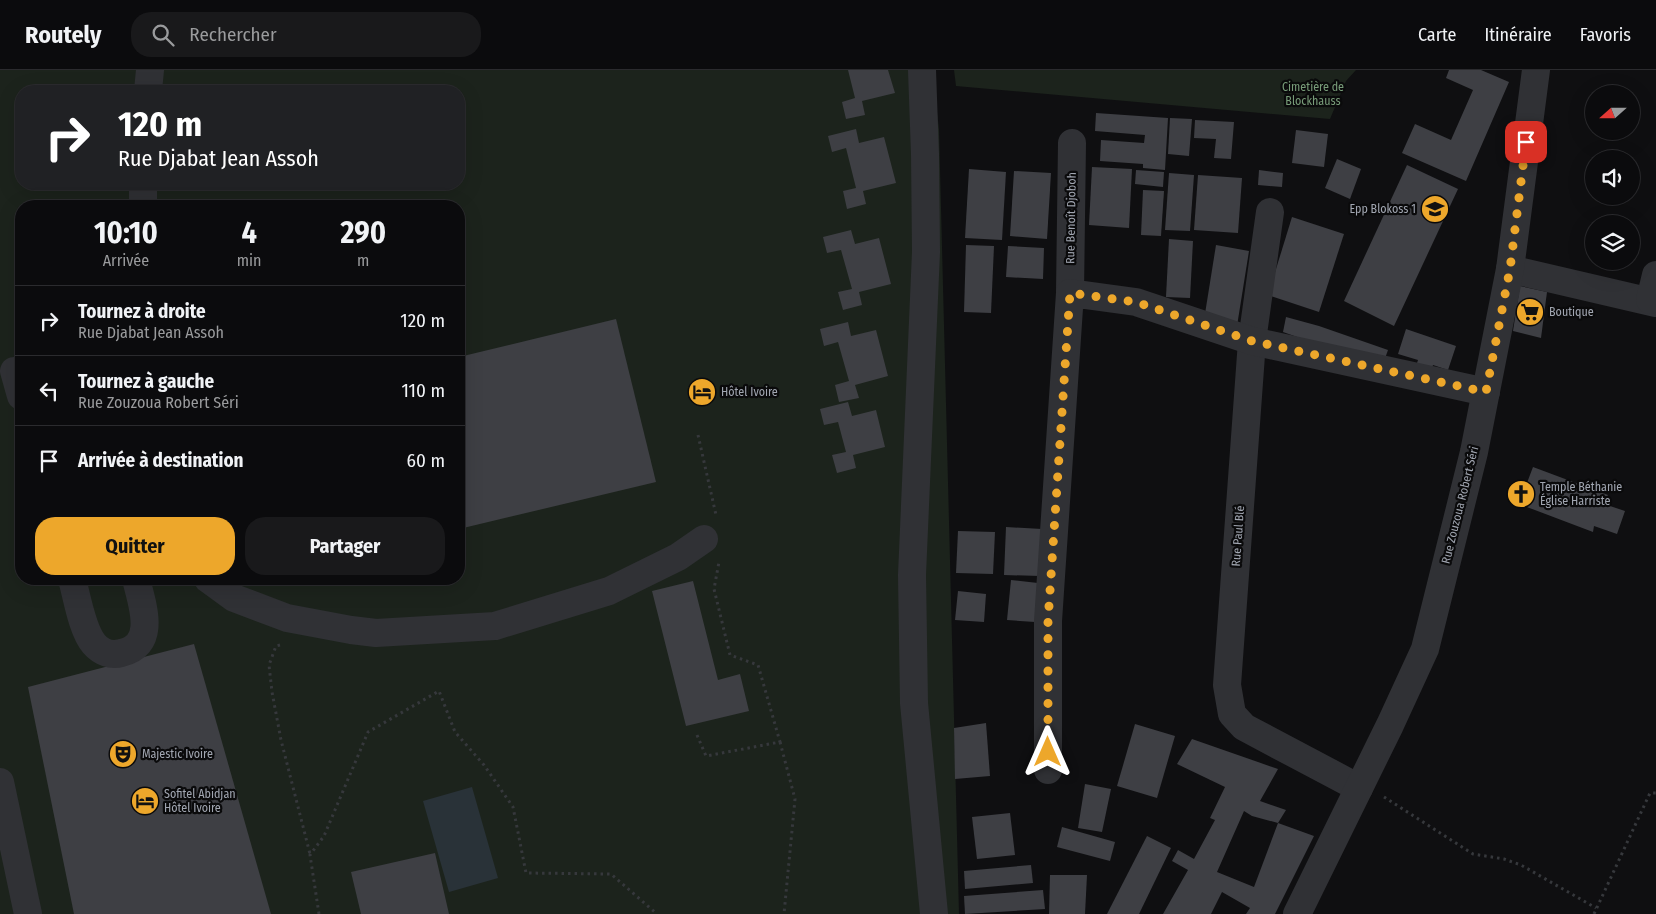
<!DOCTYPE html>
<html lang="fr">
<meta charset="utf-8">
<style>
:root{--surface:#0b0b0d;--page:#19191b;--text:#f1f3f6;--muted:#9a9b9d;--line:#2b2b2e;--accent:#eda72b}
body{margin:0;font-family:"Fira Sans Condensed",sans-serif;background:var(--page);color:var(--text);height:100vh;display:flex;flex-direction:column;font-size:19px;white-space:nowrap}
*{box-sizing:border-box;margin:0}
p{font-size:16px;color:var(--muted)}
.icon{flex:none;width:28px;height:28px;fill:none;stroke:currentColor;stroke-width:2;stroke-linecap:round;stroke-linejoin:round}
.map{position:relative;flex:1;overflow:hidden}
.panel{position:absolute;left:15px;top:130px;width:450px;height:385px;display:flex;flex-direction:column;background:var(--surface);border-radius:20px;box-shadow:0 5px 20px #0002,0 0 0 1px var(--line)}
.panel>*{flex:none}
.hud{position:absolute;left:15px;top:15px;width:450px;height:105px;border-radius:20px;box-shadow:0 5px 20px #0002,0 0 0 1px var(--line);background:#202124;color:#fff;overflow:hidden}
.needle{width:32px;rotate:249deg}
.tools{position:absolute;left:1585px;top:15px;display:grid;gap:10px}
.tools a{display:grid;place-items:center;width:55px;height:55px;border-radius:50%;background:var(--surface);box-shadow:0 5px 20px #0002,0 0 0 1px var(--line);font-size:25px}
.pin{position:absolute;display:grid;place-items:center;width:42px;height:42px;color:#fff;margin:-21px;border-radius:10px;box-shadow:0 2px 8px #0006}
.me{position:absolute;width:55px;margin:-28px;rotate:0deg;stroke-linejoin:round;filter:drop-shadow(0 0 4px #0008)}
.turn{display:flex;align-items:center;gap:18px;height:105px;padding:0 20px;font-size:22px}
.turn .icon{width:65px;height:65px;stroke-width:2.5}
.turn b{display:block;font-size:35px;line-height:42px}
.eta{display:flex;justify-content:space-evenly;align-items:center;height:85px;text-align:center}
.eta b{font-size:30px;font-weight:700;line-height:35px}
.button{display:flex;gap:10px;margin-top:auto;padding:10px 20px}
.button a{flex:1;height:58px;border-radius:20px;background:var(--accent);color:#111;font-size:20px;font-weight:700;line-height:58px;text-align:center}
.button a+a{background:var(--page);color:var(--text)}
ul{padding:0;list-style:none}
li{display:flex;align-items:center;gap:15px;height:70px;padding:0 20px;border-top:1px solid var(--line)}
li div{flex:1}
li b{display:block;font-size:19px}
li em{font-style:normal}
header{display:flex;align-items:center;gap:30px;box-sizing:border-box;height:70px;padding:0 25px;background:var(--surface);border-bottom:1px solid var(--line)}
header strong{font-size:24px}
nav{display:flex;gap:28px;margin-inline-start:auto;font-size:18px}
.search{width:350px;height:45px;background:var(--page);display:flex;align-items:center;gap:12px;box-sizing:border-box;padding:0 18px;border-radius:20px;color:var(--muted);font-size:19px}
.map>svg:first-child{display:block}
</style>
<header>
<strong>Routely</strong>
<div class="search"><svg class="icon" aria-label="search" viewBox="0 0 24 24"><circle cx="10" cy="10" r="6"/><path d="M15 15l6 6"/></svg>Rechercher</div>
<nav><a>Carte</a><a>Itinéraire</a><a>Favoris</a></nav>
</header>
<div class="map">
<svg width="1656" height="844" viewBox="0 0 1656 844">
<rect width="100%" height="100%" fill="#0f0f11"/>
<g fill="#1c231c" fill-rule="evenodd">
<path d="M0,0H932L939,59L959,844H0ZM21,21H459V114H21ZM21,136H459V509H21Z"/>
<polygon points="954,0 1356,0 1346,11 1330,49 956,16"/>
</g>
<polygon fill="#293238" points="472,717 498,808 449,822 423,731"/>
<g fill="#3e3f44" fill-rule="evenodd">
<polygon points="848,0 888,0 895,23 862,31 865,45 846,49 842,32 855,28"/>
<polygon points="1449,0 1481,0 1509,12 1466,111 1402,83 1415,54 1451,70 1473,20 1446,8"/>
<polygon points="1096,43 1168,48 1165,100 1143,98 1143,94 1100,91 1101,70 1144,73 1145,65 1095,61"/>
<polygon points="1170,48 1192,49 1189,86 1168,84"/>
<polygon points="1195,50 1234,52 1231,89 1214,88 1216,69 1194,68"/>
<polygon points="856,59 859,73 884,67 896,113 863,121 866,134 847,139 843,121 856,118 846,78 832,82 828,66"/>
<polygon points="1296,60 1328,64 1324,97 1292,93"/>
<polygon points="1337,89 1361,99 1350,129 1325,118"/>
<polygon points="1407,95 1458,119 1394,256 1344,231"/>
<polygon points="1092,97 1132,99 1129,158 1089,155"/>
<polygon points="969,99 1006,102 1002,170 965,168"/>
<polygon points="1136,100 1164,102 1163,117 1135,114"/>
<polygon points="1259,100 1283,103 1282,117 1258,115"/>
<polygon points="1014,101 1051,103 1047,169 1010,166"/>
<polygon points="1169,103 1194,105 1190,161 1165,160"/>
<polygon points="1198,105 1242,108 1238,163 1194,160"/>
<polygon points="1143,120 1164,121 1161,166 1141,165"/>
<polygon points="1292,147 1344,164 1319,242 1268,225"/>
<polygon points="851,160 855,174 879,168 891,214 859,222 862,235 843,240 838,222 852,219 841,180 827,183 823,167"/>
<polygon points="1169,169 1193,171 1190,228 1166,227"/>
<polygon points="966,175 994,176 991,243 964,242"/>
<polygon points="1216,175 1249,181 1237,256 1204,250"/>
<polygon points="1008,176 1044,178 1043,209 1006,207"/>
<polygon points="1520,216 1547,222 1541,268 1513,261"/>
<polygon points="1286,247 1319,256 1388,280 1382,297 1283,262"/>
<polygon points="616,249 656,412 459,459 459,287"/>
<polygon points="848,252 851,266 876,260 888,306 855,315 859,328 839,332 835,315 849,311 838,272 824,276 820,259"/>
<polygon points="1406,259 1456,276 1448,300 1433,295 1429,307 1414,302 1418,290 1398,284"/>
<polygon points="848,332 852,346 876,340 885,377 853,385 856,398 837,403 832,385 846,382 838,352 824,355 820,339"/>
<polygon points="1533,397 1608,425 1604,434 1625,441 1617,464 1594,456 1593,462 1519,434"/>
<polygon points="1006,457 1042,459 1040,506 1004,505"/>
<polygon points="958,461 995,462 993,504 956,503"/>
<polygon points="1011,510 1038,513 1035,552 1007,550"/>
<polygon points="693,511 718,610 740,604 749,641 686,656 652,521"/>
<polygon points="958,521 986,524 984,552 955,550"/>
<polygon points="194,574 271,844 74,844 28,617"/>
<polygon points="986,653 990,706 955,709 954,658"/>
<polygon points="1135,654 1175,666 1157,728 1117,716"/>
<path d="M1192,669L1278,699L1260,731L1286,740L1278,753L1314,766L1275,844H1246L1250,838L1222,822L1211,844H1163L1188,800L1172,791L1178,780L1194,789L1215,750L1210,748L1225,717L1177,694ZM1244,741L1252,746L1278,753L1254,817L1217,802Z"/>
<polygon points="1085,714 1111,719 1102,762 1078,758"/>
<polygon points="1010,743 1015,785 977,789 972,747"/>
<polygon points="1062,757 1115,772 1110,791 1057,777"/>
<polygon points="1147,766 1171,778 1139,844 1107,844"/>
<polygon points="435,783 449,844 361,844 351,802"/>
<polygon points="1031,795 1033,813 965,819 964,801"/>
<polygon points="1050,805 1087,805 1085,844 1049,844"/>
<polygon points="1043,820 1045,839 965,844 964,826"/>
</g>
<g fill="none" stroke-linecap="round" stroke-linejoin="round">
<g stroke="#36383c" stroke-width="3" stroke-dasharray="2.5 4" stroke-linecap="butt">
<polyline points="698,365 716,445"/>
<polyline points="280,575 276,576 269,595 272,622 281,670 310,784"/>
<polyline points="697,665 706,686 780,672 758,595 730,585 714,519 719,492"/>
<polyline points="780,672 795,729 784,844"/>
<polyline points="1384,727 1473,784 1504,789 1521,795 1596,838"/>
<polyline points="319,844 310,785 324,766 368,662 439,621 455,662 484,695 513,737 526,803 611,804 657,844"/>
<polyline points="1594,844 1650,723 1656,723"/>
</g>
<g stroke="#303135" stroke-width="28">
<polyline points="922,0 925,84 926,182 912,505 914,633 934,844"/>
<polyline points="148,21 150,0"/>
<polyline points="143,114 143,136"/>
<polyline points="1270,142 1252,271 1227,615 1232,644 1244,657 1359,718"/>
<polyline points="1510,199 1656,233"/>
<polyline points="1070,223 1072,73"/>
<polyline points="1650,230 1656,205"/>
<polyline points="14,301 21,326"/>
<path d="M72,509C77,527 82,560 94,574C101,582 111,586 121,583C158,575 142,534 136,509"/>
<polyline points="208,509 234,528 287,548 351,560 376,563 495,556 609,521 678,487 704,469"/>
<polyline points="1048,700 1048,551 1070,223 1136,232 1252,271 1486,322"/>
<polyline points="0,712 28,844"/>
<polyline points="1297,844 1390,655 1425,579 1474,382 1510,199 1536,0"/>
</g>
</g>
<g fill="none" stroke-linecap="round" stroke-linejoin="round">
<polyline stroke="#eda72b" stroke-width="9" stroke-dasharray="0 16.2" points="1048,682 1048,551 1070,223 1136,232 1252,271 1486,322 1510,199 1526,72"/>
</g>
<defs>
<symbol id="school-disc" viewBox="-11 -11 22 22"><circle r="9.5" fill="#eda72b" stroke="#0a0a0b"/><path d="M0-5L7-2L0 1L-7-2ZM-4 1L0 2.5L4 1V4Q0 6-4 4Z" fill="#111"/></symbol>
<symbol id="supermarket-disc" viewBox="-11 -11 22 22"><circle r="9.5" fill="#eda72b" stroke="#0a0a0b"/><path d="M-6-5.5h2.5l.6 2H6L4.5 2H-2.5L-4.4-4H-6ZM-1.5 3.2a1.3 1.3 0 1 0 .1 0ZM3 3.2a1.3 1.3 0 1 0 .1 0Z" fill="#111"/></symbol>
<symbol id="hotel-disc" viewBox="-11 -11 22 22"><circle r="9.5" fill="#eda72b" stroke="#0a0a0b"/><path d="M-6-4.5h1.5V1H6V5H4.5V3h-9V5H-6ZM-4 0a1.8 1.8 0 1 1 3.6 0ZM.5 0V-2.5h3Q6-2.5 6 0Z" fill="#111"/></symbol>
<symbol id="church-disc" viewBox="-11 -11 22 22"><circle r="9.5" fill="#eda72b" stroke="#0a0a0b"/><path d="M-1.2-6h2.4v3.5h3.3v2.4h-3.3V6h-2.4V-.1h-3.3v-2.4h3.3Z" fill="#111"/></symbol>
<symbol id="theatre-disc" viewBox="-11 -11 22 22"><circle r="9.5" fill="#eda72b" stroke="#0a0a0b"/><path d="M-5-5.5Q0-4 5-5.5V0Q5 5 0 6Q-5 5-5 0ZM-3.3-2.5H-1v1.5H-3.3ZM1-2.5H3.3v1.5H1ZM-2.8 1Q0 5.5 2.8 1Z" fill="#111"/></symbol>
</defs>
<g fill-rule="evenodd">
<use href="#school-disc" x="1419" y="123" width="32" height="32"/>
<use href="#supermarket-disc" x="1514" y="226" width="32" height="32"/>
<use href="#hotel-disc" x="686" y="306" width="32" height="32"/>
<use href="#church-disc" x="1505" y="408" width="32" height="32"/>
<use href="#theatre-disc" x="107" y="668" width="32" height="32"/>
<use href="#hotel-disc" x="129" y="715" width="32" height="32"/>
</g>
<g text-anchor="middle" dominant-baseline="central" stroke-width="4.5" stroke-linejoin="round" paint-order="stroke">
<g font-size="12" fill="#789c79" stroke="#0a0a0b">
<text x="1313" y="17">Cimetière de<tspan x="1313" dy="14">Blockhauss</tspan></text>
</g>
<g font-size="12" fill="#a1a6b1" stroke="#0a0a0b" text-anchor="start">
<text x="1416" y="139" text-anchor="end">Epp Blokoss 1</text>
<text x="1549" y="242">Boutique</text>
<text x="721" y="322">Hôtel Ivoire</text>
<text x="1540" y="417">Temple Béthanie<tspan x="1540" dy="14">Église Harriste</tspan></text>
<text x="142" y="684">Majestic Ivoire</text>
<text x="164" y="724">Sofitel Abidjan<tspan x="164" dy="14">Hôtel Ivoire</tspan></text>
</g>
<g font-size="12" fill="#a1a6b1" stroke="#0a0a0b">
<text transform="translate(1071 148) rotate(-89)">Rue Benoît Djoboh</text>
<text transform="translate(1460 435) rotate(-76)">Rue Zouzoua Robert Séri</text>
<text transform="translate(1238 466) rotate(-86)">Rue Paul Blé</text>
</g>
</g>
</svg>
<div class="tools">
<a><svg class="needle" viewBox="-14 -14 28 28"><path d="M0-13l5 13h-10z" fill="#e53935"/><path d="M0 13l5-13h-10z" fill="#9a9b9d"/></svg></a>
<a><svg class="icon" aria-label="sound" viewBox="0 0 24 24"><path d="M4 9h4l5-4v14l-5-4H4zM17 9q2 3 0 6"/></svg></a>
<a><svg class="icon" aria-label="layers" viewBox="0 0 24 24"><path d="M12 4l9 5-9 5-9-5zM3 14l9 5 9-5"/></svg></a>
</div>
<div class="pin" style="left:1526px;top:72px;background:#d93025"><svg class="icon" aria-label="arrive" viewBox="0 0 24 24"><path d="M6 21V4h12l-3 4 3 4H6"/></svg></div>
<svg class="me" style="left:1048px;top:682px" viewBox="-20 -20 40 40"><path d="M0-17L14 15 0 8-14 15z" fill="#eda72b" stroke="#fff" stroke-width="4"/></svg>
<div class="hud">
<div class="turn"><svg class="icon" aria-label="right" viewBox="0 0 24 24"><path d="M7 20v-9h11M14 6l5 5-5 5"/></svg><div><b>120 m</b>Rue Djabat Jean Assoh</div></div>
</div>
<section class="panel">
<div class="eta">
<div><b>10:10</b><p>Arrivée</p></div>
<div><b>4</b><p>min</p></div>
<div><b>290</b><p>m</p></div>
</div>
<ul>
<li><svg class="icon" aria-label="right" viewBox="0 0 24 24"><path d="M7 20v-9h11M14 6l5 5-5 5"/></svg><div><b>Tournez à droite</b><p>Rue Djabat Jean Assoh</p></div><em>120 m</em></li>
<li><svg class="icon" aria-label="left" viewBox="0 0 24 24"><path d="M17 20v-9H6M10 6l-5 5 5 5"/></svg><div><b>Tournez à gauche</b><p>Rue Zouzoua Robert Séri</p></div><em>110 m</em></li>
<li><svg class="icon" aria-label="arrive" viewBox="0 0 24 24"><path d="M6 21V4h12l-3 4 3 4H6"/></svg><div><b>Arrivée à destination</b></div><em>60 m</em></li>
</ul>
<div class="button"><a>Quitter</a><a>Partager</a></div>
</section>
</div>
